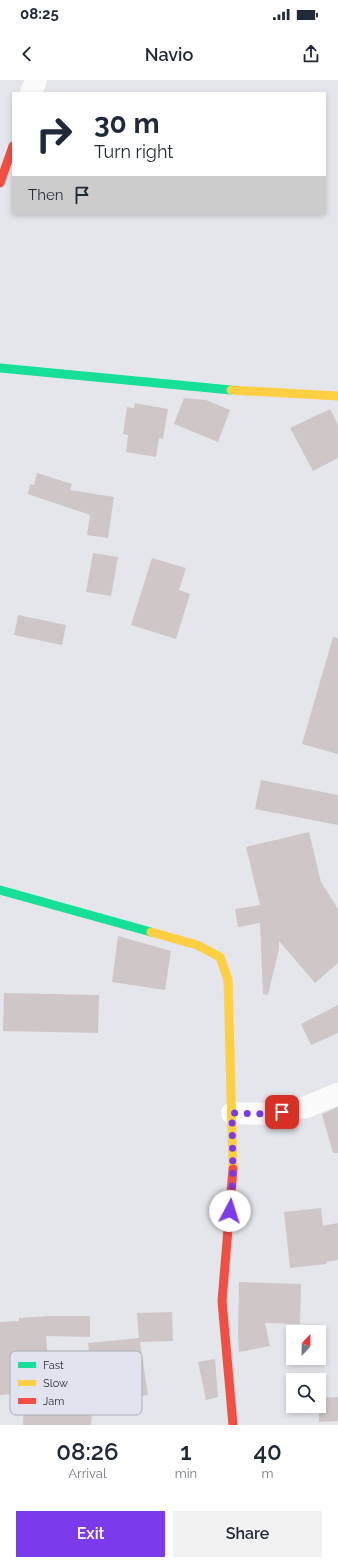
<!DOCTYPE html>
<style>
:root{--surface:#fff;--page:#f2f2f3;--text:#1f2937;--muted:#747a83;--accent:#7c3aed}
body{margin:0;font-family:Raleway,sans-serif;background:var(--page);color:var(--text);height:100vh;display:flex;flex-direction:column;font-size:15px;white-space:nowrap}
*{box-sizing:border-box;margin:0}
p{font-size:13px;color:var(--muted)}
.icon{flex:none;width:22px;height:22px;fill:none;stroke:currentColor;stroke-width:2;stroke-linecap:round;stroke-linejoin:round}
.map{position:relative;height:1345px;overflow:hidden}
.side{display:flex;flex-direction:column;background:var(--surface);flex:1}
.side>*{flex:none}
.guide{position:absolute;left:12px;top:12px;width:314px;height:122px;border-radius:0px;box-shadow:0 2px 6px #0003;background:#fff;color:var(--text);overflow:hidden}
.needle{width:26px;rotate:22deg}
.fabs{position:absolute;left:286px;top:1245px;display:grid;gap:8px}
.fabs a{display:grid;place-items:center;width:40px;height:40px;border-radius:0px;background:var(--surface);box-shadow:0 2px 6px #0003;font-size:20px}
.pin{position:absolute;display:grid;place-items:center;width:34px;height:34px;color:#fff;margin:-17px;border-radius:8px;box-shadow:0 2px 6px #0006}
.me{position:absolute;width:44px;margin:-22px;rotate:5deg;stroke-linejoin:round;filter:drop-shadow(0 0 3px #0008)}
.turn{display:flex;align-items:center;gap:14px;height:84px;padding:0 16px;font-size:18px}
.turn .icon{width:52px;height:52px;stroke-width:2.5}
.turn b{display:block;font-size:28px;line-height:34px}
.then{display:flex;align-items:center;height:38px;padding:0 16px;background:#0003;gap:8px;font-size:15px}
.eta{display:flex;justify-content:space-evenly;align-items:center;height:68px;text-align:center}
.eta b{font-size:24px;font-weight:600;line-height:28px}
.button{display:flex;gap:8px;margin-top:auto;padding:8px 16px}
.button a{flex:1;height:46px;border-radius:0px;background:var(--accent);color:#fff;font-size:16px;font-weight:600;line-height:46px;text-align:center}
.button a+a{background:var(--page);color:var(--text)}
.status{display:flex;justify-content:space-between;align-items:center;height:28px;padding:0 20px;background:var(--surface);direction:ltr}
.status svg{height:11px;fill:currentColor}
header{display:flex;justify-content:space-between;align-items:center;height:52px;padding:0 16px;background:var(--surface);font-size:18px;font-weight:600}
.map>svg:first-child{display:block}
</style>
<div class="status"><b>08:25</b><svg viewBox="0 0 49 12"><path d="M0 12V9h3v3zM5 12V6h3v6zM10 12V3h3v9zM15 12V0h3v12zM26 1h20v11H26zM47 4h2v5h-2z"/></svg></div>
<header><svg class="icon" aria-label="back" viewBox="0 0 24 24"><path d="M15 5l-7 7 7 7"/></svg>Navio<svg class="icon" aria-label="share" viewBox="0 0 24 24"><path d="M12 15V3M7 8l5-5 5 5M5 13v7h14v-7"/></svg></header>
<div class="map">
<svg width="338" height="1345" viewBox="0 0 338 1345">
<rect width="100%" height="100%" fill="#e4e6ec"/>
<g fill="#cfc6c7">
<polygon points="184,318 206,320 230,330 218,362 174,344"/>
<polygon points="135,323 168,329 163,359 159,358 156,377 126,372 128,355 123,354 127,327 134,328"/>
<polygon points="330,329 338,345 338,378 313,391 290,348"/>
<polygon points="37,393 72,404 70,410 114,417 108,458 87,455 90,435 28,414 30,404 34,405"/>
<polygon points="93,473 118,477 111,516 86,512"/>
<polygon points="152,478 186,488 179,510 190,514 176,559 131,545"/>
<polygon points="18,535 66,545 62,565 14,555"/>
<polygon points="333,557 338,558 338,674 302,664"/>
<polygon points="261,700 338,715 338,745 255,729"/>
<polygon points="309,752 321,802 338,829 338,883 315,903 279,861 279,869 268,915 263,914 260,843 238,847 235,829 260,825 246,767"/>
<polygon points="118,856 171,871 165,910 112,902"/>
<polygon points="4,913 99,915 98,953 3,951"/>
<polygon points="338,925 338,953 311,965 301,944"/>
<polygon points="338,1027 338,1073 333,1073 322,1034"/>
<polygon points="321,1128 323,1146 338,1143 338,1180 326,1182 327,1184 290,1188 284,1132"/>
<polygon points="239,1202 301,1204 300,1244 265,1243 270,1266 239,1272 238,1256"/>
<polygon points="172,1232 173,1261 140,1262 148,1315 110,1320 103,1280 90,1282 88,1263 139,1258 137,1233"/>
<polygon points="51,1236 90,1236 90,1257 46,1256 49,1290 18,1292 20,1313 0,1315 0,1242 19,1241 19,1238"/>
<polygon points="215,1279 218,1317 206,1320 198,1282"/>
<polygon points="338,1317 338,1341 319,1342 319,1318"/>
<polygon points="24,1326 92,1330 91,1345 23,1345"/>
</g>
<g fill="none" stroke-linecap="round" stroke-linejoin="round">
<g stroke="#fbfbfc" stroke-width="22">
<polyline points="31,13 36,0"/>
<polyline points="232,1033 270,1034 306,1027 338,1014"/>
</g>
<g stroke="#16e098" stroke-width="9">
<polyline points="0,288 231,310"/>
<polyline points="0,810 151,852"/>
</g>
<g stroke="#ffcf43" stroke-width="9">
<polyline points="231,310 338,316"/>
<polyline points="151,852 197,865 220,877 228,900 233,1089"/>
</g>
<g stroke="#f24e42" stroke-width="9">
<polyline points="0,103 13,66"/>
<polyline points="233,1089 222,1221 233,1345"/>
</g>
</g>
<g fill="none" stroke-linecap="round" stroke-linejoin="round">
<polyline stroke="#7c3aed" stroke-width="7" stroke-dasharray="0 12.6" points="230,1131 233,1100 232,1033 270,1034 282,1032"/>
</g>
<rect x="10" y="1271" width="132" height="64" rx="6" fill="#e1e4ef" stroke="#abadb6" stroke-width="1"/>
<rect x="18" y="1282" width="18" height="6" fill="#16e098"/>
<rect x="18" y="1300" width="18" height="6" fill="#ffcf43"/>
<rect x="18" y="1318" width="18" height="6" fill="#f24e42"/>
<g font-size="11" fill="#2c2d31">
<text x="43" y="1289">Fast</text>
<text x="43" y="1307">Slow</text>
<text x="43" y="1325">Jam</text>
</g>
</svg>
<div class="fabs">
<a><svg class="needle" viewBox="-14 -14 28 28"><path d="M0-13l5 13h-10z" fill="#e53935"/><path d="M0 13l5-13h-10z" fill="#747a83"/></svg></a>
<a><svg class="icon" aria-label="search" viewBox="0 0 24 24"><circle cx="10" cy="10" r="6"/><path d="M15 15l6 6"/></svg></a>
</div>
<div class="pin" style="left:282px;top:1032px;background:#d93025"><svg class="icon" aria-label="arrive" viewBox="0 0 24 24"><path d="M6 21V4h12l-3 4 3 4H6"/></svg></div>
<svg class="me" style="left:230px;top:1131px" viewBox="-20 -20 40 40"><circle r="19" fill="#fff"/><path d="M0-13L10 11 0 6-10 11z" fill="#7c3aed"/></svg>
<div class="guide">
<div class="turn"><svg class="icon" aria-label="right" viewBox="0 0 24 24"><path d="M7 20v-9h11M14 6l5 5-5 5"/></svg><div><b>30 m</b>Turn right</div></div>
<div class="then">Then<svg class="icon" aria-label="arrive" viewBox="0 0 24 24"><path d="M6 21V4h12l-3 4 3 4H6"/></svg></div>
</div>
</div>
<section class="side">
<div class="eta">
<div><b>08:26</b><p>Arrival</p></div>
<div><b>1</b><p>min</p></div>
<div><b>40</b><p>m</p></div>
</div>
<div class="button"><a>Exit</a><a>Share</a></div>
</section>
